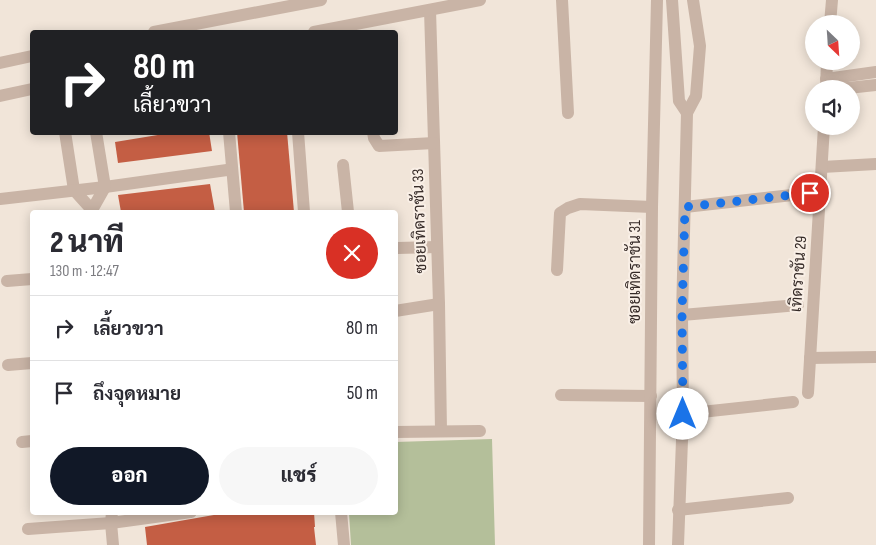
<!DOCTYPE html>
<html lang="th">
<meta charset="utf-8">
<style>
:root{--surface:#fff;--page:#f7f7f7;--text:#2b2b33;--muted:#7c7c81;--line:#e1e1e2;--accent:#111827}
body{margin:0;font-family:"Sofia Sans Condensed",Sarabun,sans-serif;background:var(--page);color:var(--text);height:100vh;display:flex;flex-direction:column;font-size:19px;white-space:nowrap}
*{box-sizing:border-box;margin:0}
p{font-size:16px;color:var(--muted)}
.icon{flex:none;width:28px;height:28px;fill:none;stroke:currentColor;stroke-width:2;stroke-linecap:round;stroke-linejoin:round}
.map{position:relative;flex:1;overflow:hidden}
.side{position:absolute;left:30px;top:210px;width:368px;height:305px;display:flex;flex-direction:column;background:var(--surface);border-radius:5px;box-shadow:0 2px 12px #0003}
.side>*{flex:none}
.banner{position:absolute;left:30px;top:30px;width:368px;height:105px;border-radius:5px;box-shadow:0 2px 12px #0003;background:#202124;color:#fff;overflow:hidden}
.needle{width:32px;rotate:155deg}
.fabs{position:absolute;left:805px;top:15px;display:grid;gap:10px}
.fabs a{display:grid;place-items:center;width:55px;height:55px;border-radius:50%;background:var(--surface);box-shadow:0 2px 12px #0003;font-size:25px}
.pin{position:absolute;display:grid;place-items:center;width:42px;height:42px;color:#fff;margin:-21px;border:2px solid #fff;border-radius:50%;box-shadow:0 1px 5px #0007}
.me{position:absolute;width:55px;margin:-28px;rotate:0deg;stroke-linejoin:round;filter:drop-shadow(0 0 4px #0008)}
.turn{display:flex;align-items:center;gap:18px;height:105px;padding:0 20px;font-size:22px}
.turn .icon{width:65px;height:65px;stroke-width:2.5}
.turn b{display:block;font-size:35px;line-height:42px}
.round{display:grid;place-items:center;flex:none;width:52px;height:52px;border-radius:26px;background:var(--page)}
.overview{display:flex;align-items:center;justify-content:space-between;height:85px;padding:0 20px}
h1{font-size:30px;font-weight:800;line-height:38px}
.cta{display:flex;gap:10px;margin-top:auto;padding:10px 20px}
.cta a{flex:1;height:58px;border-radius:30px;background:var(--accent);color:#fff;font-size:20px;font-weight:800;line-height:58px;text-align:center}
.cta a+a{background:var(--page);color:var(--text)}
ul{padding:0;list-style:none}
li{display:flex;align-items:center;gap:15px;height:65px;padding:0 20px;border-top:1px solid var(--line)}
li div{flex:1}
li b{display:block;font-size:19px}
li em{font-style:normal}
.map>svg:first-child{display:block}
</style>
<div class="map">
<svg width="876" height="545" viewBox="0 0 876 545">
<rect width="100%" height="100%" fill="#f1e5d9"/>
<polygon fill="#b4bf9a" points="492,439 495,545 351,545 349,513 395,512 395,442"/>
<g fill="#c45e44">
<polygon points="176,132 209,132 212,151 118,163 115,142"/>
<polygon points="237,132 287,132 294,212 244,212"/>
<polygon points="210,184 215,212 121,212 118,195"/>
<polygon points="231,512 314,512 315,527 314,527 316,545 147,545 145,527"/>
</g>
<g fill="none" stroke-linecap="round" stroke-linejoin="round">
<g stroke="#c9b4a6" stroke-width="12">
<polyline points="562,0 568,113"/>
<polyline points="672,0 679,101 687,113"/>
<polyline points="430,10 439,304 441,431"/>
<polyline points="830,24 832,0"/>
<polyline points="154,32 321,0"/>
<polyline points="314,32 480,0"/>
<polyline points="0,63 32,56"/>
<polyline points="826,79 876,72"/>
<polyline points="826,89 827,61"/>
<polyline points="839,89 876,85"/>
<polyline points="0,96 32,89"/>
<polyline points="65,132 74,190 92,210 93,212"/>
<polyline points="229,132 236,212"/>
<polyline points="298,132 304,212"/>
<polyline points="373,132 374,138 379,146 434,143"/>
<polyline points="343,165 348,212"/>
<polyline points="822,167 876,164"/>
<polyline points="0,199 105,187 227,170"/>
<polyline points="685,207 810,193"/>
<polyline points="92,210 105,187 96,132"/>
<polyline points="397,248 437,247"/>
<polyline points="557,270 560,213 568,208 580,204 652,207"/>
<polyline points="7,281 32,279"/>
<polyline points="395,311 439,304"/>
<polyline points="682,315 798,305"/>
<polyline points="810,358 876,357"/>
<polyline points="8,365 32,363"/>
<polyline points="808,393 824,126"/>
<polyline points="561,395 651,396"/>
<polyline points="683,414 793,402"/>
<polyline points="395,432 480,431"/>
<polyline points="22,442 32,441"/>
<polyline points="678,510 788,498"/>
<polyline points="112,512 111,523 113,545"/>
<polyline points="341,512 344,545"/>
<polyline points="28,529 111,523 191,512"/>
<polyline points="649,545 652,207 657,0"/>
<polyline points="678,545 683,414 682,315 687,113 696,96 700,46 693,0"/>
</g>
</g>
<g fill="none" stroke-linecap="round" stroke-linejoin="round">
<polyline stroke="#1a73e8" stroke-width="9" stroke-dasharray="0 16.2" points="683,414 682,315 685,207 810,193"/>
</g>
<g text-anchor="middle" dominant-baseline="central" stroke-width="4" stroke-linejoin="round" paint-order="stroke">
<g font-size="16" fill="#352a27" stroke="#f9efe6">
<text transform="translate(420 221) rotate(-92)">ซอยเทิดราชัน 33</text>
<text transform="translate(635 272) rotate(-90)">ซอยเทิดราชัน 31</text>
<text transform="translate(799 274) rotate(-86)">เทิดราชัน 29</text>
</g>
</g>
</svg>
<div class="fabs">
<a><svg class="needle" viewBox="-14 -14 28 28"><path d="M0-13l5 13h-10z" fill="#e53935"/><path d="M0 13l5-13h-10z" fill="#7c7c81"/></svg></a>
<a><svg class="icon" aria-label="sound" viewBox="0 0 24 24"><path d="M4 9h4l5-4v14l-5-4H4zM17 9q2 3 0 6"/></svg></a>
</div>
<div class="pin" style="left:810px;top:193px;background:#d93025"><svg class="icon" aria-label="arrive" viewBox="0 0 24 24"><path d="M6 21V4h12l-3 4 3 4H6"/></svg></div>
<svg class="me" style="left:683px;top:414px" viewBox="-20 -20 40 40"><circle r="19" fill="#fff"/><path d="M0-13L10 11 0 6-10 11z" fill="#1a73e8"/></svg>
<div class="banner">
<div class="turn"><svg class="icon" aria-label="right" viewBox="0 0 24 24"><path d="M7 20v-9h11M14 6l5 5-5 5"/></svg><div><b>80 m</b>เลี้ยวขวา</div></div>
</div>
<section class="side">
<div class="overview"><div><h1>2 นาที</h1><p>130 m · 12:47</p></div><a class="round" style="background:#d93025;color:#fff"><svg class="icon" aria-label="close" viewBox="0 0 24 24"><path d="M6 6l12 12M18 6L6 18"/></svg></a></div>
<ul>
<li><svg class="icon" aria-label="right" viewBox="0 0 24 24"><path d="M7 20v-9h11M14 6l5 5-5 5"/></svg><div><b>เลี้ยวขวา</b></div><em>80 m</em></li>
<li><svg class="icon" aria-label="arrive" viewBox="0 0 24 24"><path d="M6 21V4h12l-3 4 3 4H6"/></svg><div><b>ถึงจุดหมาย</b></div><em>50 m</em></li>
</ul>
<div class="cta"><a>ออก</a><a>แชร์</a></div>
</section>
</div>
